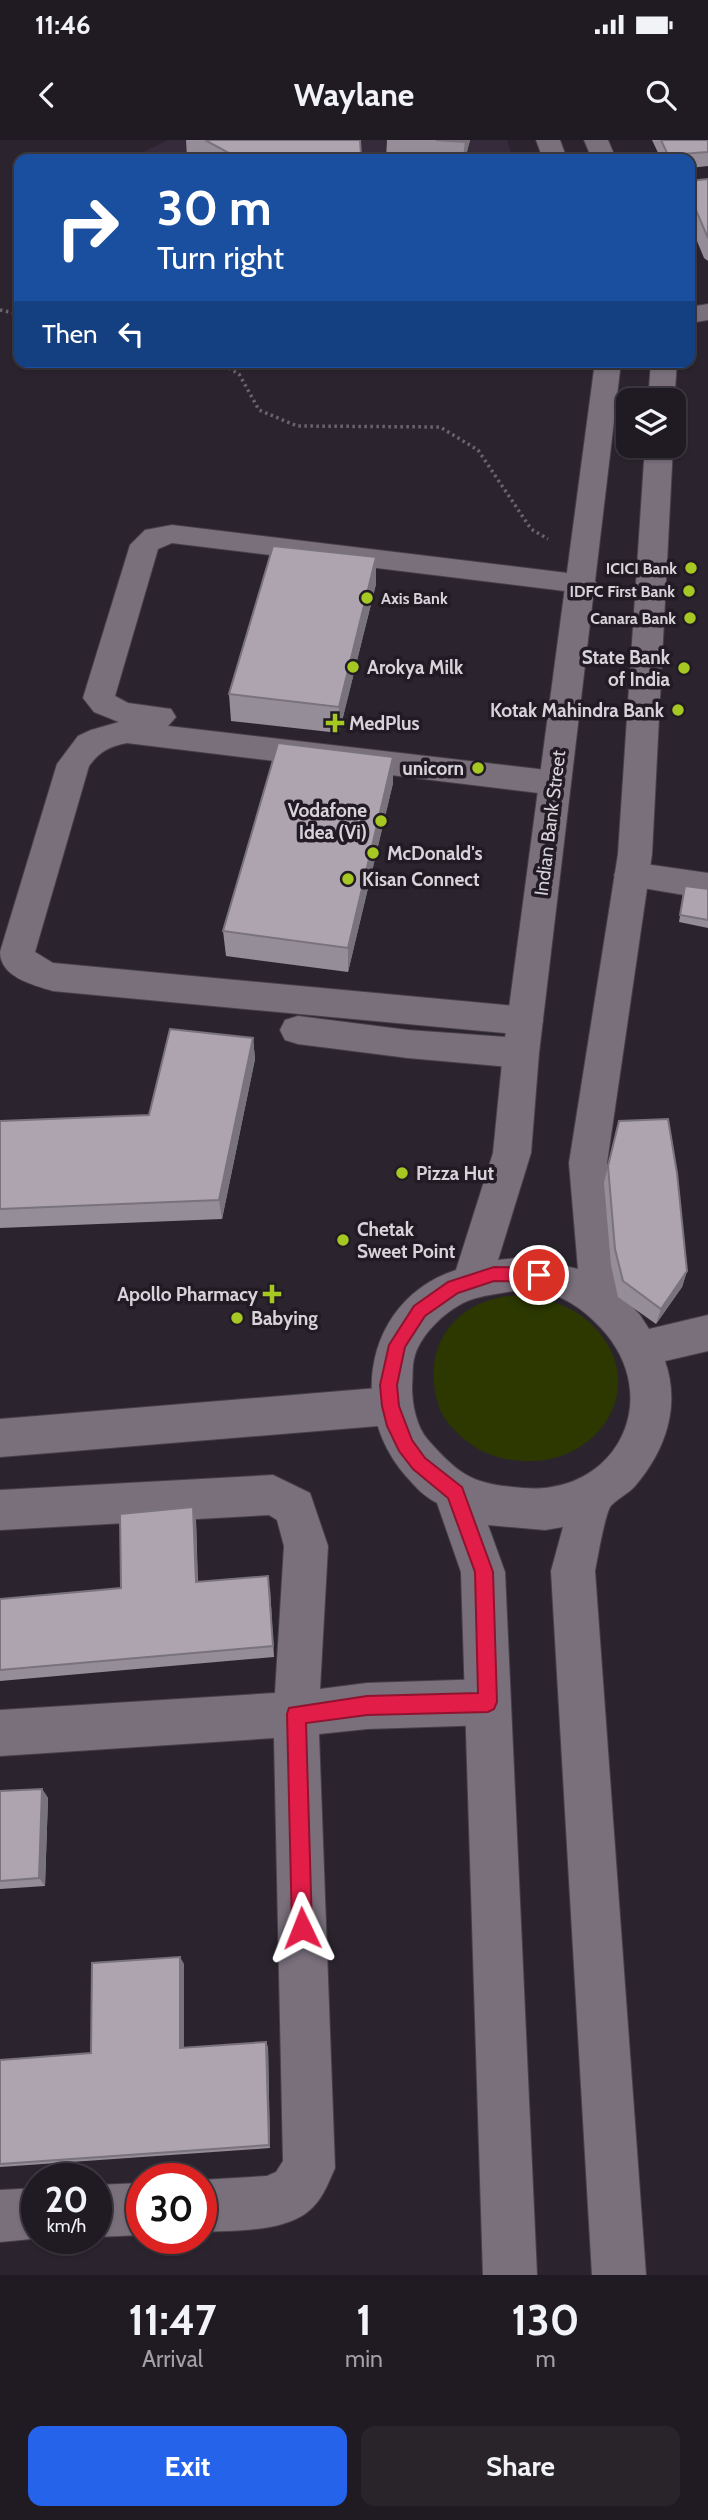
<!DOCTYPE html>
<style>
:root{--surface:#201b22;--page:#28242a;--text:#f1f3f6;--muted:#a2a1a5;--line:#3d3940;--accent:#2563eb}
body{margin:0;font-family:Cabin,sans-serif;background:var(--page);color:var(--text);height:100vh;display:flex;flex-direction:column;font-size:26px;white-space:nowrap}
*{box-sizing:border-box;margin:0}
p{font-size:23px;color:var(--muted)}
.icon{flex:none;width:38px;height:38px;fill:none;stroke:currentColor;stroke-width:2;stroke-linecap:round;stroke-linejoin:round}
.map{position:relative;height:2135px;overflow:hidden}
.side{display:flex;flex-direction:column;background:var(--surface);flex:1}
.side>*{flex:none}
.hud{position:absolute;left:14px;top:14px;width:681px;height:214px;border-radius:14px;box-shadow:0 2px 5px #0004,0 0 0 2px var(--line);background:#1a4fa0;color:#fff;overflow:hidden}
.tools{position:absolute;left:616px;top:248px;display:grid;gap:14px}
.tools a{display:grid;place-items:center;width:70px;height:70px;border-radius:14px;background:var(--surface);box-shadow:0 2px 5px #0004,0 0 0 2px var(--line);font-size:35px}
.speed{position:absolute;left:21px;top:2023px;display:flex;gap:14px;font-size:35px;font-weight:700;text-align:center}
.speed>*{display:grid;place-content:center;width:91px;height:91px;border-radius:50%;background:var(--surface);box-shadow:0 2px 5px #0004,0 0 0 2px var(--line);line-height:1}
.speed small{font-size:18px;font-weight:400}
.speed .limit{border:10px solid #d22;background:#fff;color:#111}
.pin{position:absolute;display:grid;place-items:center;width:60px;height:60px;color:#fff;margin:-30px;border:4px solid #fff;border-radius:50%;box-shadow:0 2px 7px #0007}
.me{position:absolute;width:77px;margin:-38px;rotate:358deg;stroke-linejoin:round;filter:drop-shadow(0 0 5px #0008)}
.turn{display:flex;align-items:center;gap:24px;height:147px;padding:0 28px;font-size:32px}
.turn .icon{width:91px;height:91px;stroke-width:2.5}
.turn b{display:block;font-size:49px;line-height:60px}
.then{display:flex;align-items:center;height:66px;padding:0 28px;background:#0003;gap:14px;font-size:26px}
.eta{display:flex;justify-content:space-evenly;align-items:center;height:119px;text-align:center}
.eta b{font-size:42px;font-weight:700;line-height:49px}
.primary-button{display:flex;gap:14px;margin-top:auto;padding:14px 28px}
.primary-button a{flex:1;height:80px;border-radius:14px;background:var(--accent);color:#fff;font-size:28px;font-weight:700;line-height:80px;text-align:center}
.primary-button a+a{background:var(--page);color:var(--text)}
.status{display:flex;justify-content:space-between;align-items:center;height:49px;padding:0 35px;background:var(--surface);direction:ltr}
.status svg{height:19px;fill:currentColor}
header{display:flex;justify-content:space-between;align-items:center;height:91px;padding:0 28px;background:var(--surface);font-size:32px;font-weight:700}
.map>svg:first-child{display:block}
</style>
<div class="status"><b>11:46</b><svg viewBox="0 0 49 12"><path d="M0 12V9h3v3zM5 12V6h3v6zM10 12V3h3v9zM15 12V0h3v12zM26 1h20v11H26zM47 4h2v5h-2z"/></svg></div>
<header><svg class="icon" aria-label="back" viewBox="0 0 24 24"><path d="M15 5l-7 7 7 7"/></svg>Waylane<svg class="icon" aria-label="search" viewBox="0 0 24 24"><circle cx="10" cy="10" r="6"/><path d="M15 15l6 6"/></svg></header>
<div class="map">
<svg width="708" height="2135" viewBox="0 0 708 2135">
<rect width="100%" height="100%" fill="#2b242e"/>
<polygon fill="#362b3a" points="168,0 507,0 513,19 128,19"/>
<path fill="#2c3800" d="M533,1156C553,1162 574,1167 590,1183C653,1241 602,1326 522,1321C505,1320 486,1315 472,1305C457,1294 441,1279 437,1260C424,1210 449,1168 501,1157C511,1155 523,1156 533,1156Z"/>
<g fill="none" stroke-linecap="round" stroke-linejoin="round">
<defs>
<g id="minor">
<polygon points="708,164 708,180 690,183 690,167"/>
<path d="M172,385L592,436L596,443L592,450L581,453L172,403L158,409L115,556L128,563L171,569L176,577L168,586L555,631L567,635L571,643L567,651L555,655L127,603C110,606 99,612 89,626L35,812L53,823L525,867L538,871L543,881L538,891L525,895L53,851C33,845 0,837 0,812L57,624L78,596L91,590L119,582L94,572L83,558L130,405L145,390Z"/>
<polygon points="631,722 708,733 708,759 619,744 614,735 619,726"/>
<polygon points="298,876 408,890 521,898 534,903 539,913 534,923 521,928 408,918 298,904 285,900 280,890 285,880"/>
<polygon points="390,1247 405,1253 411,1266 405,1279 390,1285 0,1317 0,1279"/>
<path d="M273,1335L310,1353L328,1406L320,1549L367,1543L488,1539L504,1546L511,1562L504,1578L488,1585L367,1589L319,1594L335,2028C329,2041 324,2056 313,2067C288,2093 235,2090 201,2092V2040L267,2036L276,2032L283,2021L274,1598L0,1616V1570L275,1553L284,1406L277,1380L269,1375L0,1390V1350Z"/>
<polygon points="142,2043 142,2095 96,2097 96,2045"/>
<polygon points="37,2048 37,2098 42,2098 0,2102 0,2050"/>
</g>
<g id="tertiary">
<polygon points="536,0 560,0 567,19 543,19"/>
<polygon points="584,0 608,0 616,19 592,19"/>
<path d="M595,222H621L539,913L531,1013L498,1120L526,1117L578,1129L569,1023L618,714L645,306H673L652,714L607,1023L619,1153L640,1175L649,1189L708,1175V1211L665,1221C681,1267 665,1311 635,1346C628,1354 615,1360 610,1367C604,1379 598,1416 595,1431L646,2135H592L551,1431L563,1387L545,1390L488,1385L505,1432L537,2135H483L461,1432L437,1363C423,1356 416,1347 405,1335C346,1266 367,1159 456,1130L493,1013L503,913ZM517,1150C531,1151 546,1153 559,1157C574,1163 590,1176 601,1188C666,1258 616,1356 523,1348C473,1344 461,1337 428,1300C416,1286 412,1264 412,1246C413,1237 412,1227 414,1219C419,1196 444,1172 465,1162C480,1155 501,1154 517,1150Z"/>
<polygon points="651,222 677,222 674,264 674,261 648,261"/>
</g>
</defs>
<use href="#minor" stroke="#474049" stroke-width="2"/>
<use href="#tertiary" stroke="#474049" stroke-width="2"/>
<g stroke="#6a646d" stroke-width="3.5" stroke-dasharray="2.5 3.5" stroke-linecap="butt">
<polyline points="0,170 19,174"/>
<polyline points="218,222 239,234 259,270 297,286 440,287 478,310 531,389 548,399"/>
</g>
<use href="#minor" fill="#79707c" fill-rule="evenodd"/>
<use href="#tertiary" fill="#79707c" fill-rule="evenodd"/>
</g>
<g fill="#958d97">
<polygon points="186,0 360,0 361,16 383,19 191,19 187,17"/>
<polygon points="387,0 470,0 465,19 386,19"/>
<polygon points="652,0 708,0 708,26 690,28 690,19 661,19"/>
<polygon points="708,39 708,121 704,118 690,84 690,41"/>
<polygon points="376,417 376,444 339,593 231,581 229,554"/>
<polygon points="393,617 393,643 348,832 226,816 223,791"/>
<polygon points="685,746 708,749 708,788 679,782"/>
<polygon points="253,898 255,919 222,1079 0,1088 0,981 149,975"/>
<polygon points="619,981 687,1131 682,1147 656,1184 618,1157 611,1125 604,1043"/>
<polygon points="196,1380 198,1442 270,1448 274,1517 0,1541 0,1459 121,1448"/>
<polygon points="42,1649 48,1658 45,1746 0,1749 0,1651"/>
<polygon points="184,1824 184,1908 268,1907 270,2008 0,2027 0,1920 91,1913"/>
</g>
<g fill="#79737b">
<polygon points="465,0 470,0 465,19 463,19"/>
<polygon points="376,417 376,444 339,593 339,567"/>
<polygon points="393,617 393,643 348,832 348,808"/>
<polygon points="253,898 255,919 222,1079 219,1060"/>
<polygon points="687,1131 682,1147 656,1184 661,1169"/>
<polygon points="193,1367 196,1380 198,1454 196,1442"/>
<polygon points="42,1649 48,1658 45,1746 39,1738"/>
<polygon points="180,1817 184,1824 184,1912 180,1908"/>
<polygon points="266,1902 268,1907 270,2008 269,2005"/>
</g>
<g fill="#ada4b0" stroke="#79737b" stroke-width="2">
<polygon points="205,0 360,0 361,16 383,16 383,19 240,19"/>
<polygon points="436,0 465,0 464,2"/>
<polygon points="661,0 708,0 708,12 668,15"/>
<polygon points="708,39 708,98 690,56 690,41"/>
<polygon points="273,406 376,417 339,567 229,554"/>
<polygon points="278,603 393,617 348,808 223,791"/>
<polygon points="685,746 708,749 708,780 680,775"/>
<polygon points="170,889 253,898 219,1060 0,1069 0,981 149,975"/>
<polygon points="668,979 677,1033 687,1131 661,1169 623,1141 615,1109 608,1026 619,981"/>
<polygon points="193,1367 196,1442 268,1436 273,1506 0,1530 0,1459 121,1448 120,1374"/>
<polygon points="42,1649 39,1738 0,1741 0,1651"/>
<polygon points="180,1817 180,1908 266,1902 269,2005 0,2024 0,1920 91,1913 92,1823"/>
</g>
<polygon fill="#e11d48" stroke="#92132f" stroke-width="2" points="494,1127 539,1128 544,1130 547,1135 544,1140 539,1142 494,1141 458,1153 425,1176 405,1207 397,1245 399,1266 412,1300 425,1318 462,1347 493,1432 497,1562 494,1569 488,1572 367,1575 306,1583 312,1788 309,1795 302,1798 295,1795 292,1788 287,1574 289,1568 367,1556 478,1553 475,1432 448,1358 413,1329 399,1311 387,1286 382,1266 380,1245 389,1205 414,1166 448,1142"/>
<g fill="#a5c823" stroke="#221b24" stroke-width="2.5">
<circle cx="691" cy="428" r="7"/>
<circle cx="689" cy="451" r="7"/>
<circle cx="367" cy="458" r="7"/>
<circle cx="690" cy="478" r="7"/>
<circle cx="353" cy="527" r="7"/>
<circle cx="684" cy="528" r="7"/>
<circle cx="678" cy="570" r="7"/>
<path d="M331.5 572.5h7v7h7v7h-7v7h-7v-7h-7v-7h7z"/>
<circle cx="478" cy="628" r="7"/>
<circle cx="381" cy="681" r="7"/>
<circle cx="373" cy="713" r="7"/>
<circle cx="348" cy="739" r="7"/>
<circle cx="402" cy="1033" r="7"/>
<circle cx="343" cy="1100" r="7"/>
<path d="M268.5 1143.5h7v7h7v7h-7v7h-7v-7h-7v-7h7z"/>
<circle cx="237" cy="1178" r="7"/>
</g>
<g text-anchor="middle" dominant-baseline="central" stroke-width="7" stroke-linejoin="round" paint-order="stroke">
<g font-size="16" font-weight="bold" fill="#d8d3da" stroke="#221b24" text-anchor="end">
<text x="677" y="428">ICICI Bank</text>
<text x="675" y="451">IDFC First Bank</text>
<text x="381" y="458" text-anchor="start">Axis Bank</text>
<text x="676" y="478">Canara Bank</text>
</g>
<g font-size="19" font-weight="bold" fill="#d8d3da" stroke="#221b24" text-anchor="start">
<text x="670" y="517" text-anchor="end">State Bank<tspan x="670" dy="22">of India</tspan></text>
<text x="367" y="527">Arokya Milk</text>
<text x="664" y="570" text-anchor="end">Kotak Mahindra Bank</text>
<text x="349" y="583">MedPlus</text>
<text x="464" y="628" text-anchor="end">unicorn</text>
<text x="367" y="670" text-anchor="end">Vodafone<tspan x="367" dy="22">Idea (Vi)</tspan></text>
<text x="387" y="713">McDonald's</text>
<text x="362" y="739">Kisan Connect</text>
<text x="416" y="1033">Pizza Hut</text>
<text x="357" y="1089">Chetak<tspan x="357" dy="22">Sweet Point</tspan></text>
<text x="258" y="1154" text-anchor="end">Apollo Pharmacy</text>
<text x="251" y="1178">Babying</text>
</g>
<g font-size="19" fill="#d8d3da" stroke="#221b24">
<text transform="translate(550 683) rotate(-83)">Indian Bank Street</text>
</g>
</g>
</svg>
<div class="tools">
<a><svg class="icon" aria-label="layers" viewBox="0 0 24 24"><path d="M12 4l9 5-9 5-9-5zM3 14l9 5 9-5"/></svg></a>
</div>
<div class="speed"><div>20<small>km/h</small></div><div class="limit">30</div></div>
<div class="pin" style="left:539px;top:1135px;background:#d93025"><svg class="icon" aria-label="arrive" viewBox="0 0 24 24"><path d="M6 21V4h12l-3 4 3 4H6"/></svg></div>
<svg class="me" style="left:302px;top:1788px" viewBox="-20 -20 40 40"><path d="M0-17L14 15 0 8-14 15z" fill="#e11d48" stroke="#fff" stroke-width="4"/></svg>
<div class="hud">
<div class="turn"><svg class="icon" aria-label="right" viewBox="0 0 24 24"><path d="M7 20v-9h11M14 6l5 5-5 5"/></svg><div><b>30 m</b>Turn right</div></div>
<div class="then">Then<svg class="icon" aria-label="left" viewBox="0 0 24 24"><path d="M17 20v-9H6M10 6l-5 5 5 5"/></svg></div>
</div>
</div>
<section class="side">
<div class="eta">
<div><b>11:47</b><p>Arrival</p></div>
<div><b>1</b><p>min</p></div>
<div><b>130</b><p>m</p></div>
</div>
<div class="primary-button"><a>Exit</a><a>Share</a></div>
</section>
